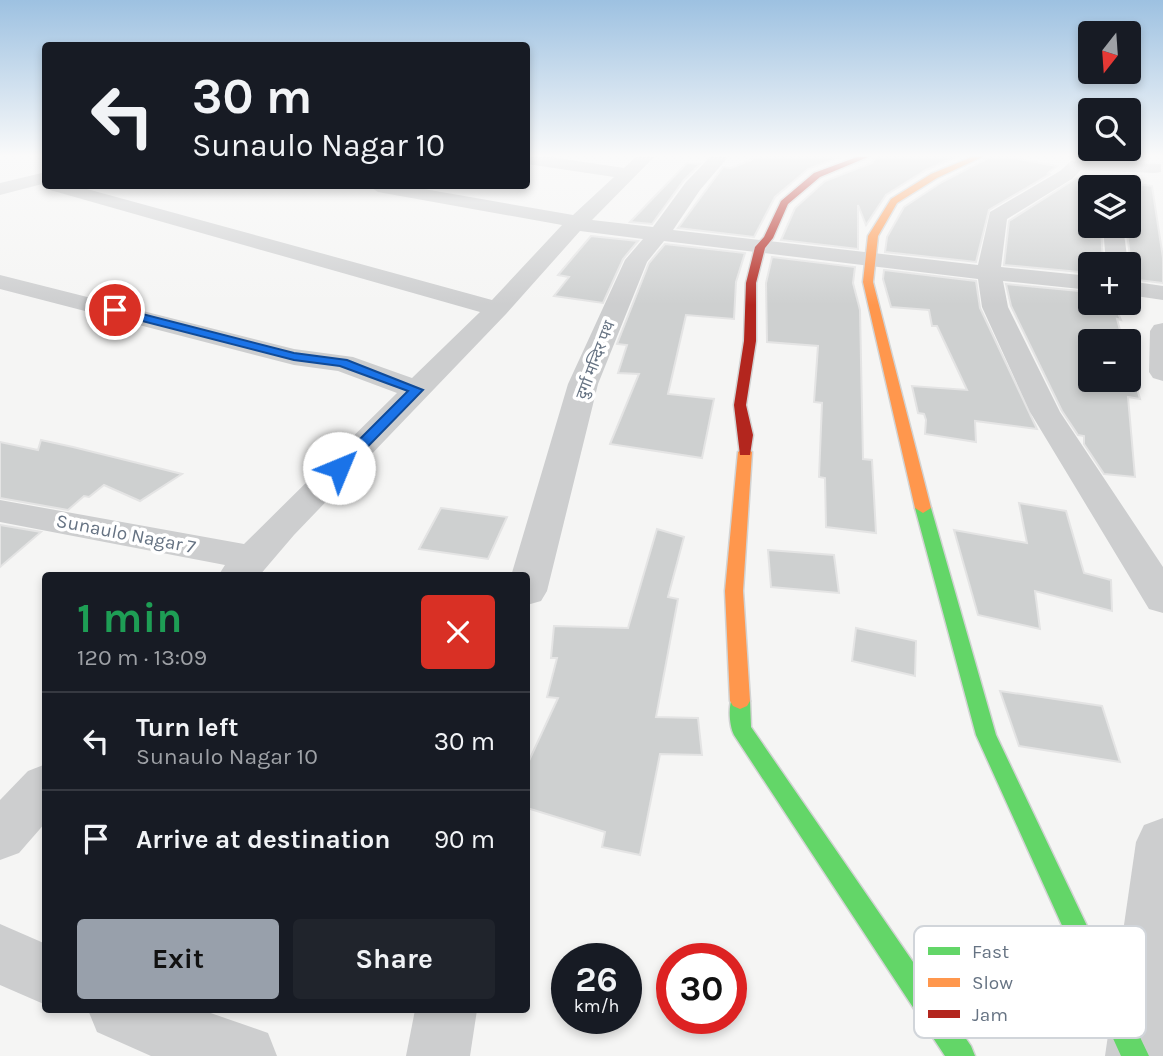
<!DOCTYPE html>
<meta charset="utf-8">
<style>
:root{--surface:#171b24;--page:#20242c;--text:#f1f3f6;--muted:#9ea1a6;--line:#363941;--accent:#98a0ab}
body{margin:0;font-family:Karla,"Noto Sans Devanagari",sans-serif;background:var(--page);color:var(--text);height:100vh;display:flex;flex-direction:column;font-size:26px;white-space:nowrap}
*{box-sizing:border-box;margin:0}
p{font-size:23px;color:var(--muted)}
.icon{flex:none;width:38px;height:38px;fill:none;stroke:currentColor;stroke-width:2;stroke-linecap:round;stroke-linejoin:round}
.map{position:relative;flex:1;overflow:hidden}
.panel{position:absolute;left:42px;top:572px;width:488px;height:441px;display:flex;flex-direction:column;background:var(--surface);border-radius:7px;box-shadow:0 4px 10px #0003}
.panel>*{flex:none}
.banner{position:absolute;left:42px;top:42px;width:488px;height:147px;border-radius:7px;box-shadow:0 4px 10px #0003;background:#171b24;color:var(--text);overflow:hidden}
.needle{width:46px;rotate:197deg}
.fabs{position:absolute;left:1078px;top:21px;display:grid;gap:14px}
.fabs a{display:grid;place-items:center;width:63px;height:63px;border-radius:7px;background:var(--surface);box-shadow:0 4px 10px #0003;font-size:35px}
.speed{position:absolute;left:551px;top:943px;display:flex;gap:14px;font-size:35px;font-weight:700;text-align:center}
.speed>*{display:grid;place-content:center;width:91px;height:91px;border-radius:50%;background:var(--surface);box-shadow:0 4px 10px #0003;line-height:1}
.speed small{font-size:18px;font-weight:400}
.speed .limit{border:10px solid #d22;background:#fff;color:#111}
.pin{position:absolute;display:grid;place-items:center;width:60px;height:60px;color:#fff;margin:-30px;border:4px solid #fff;border-radius:50%;box-shadow:0 2px 7px #0007}
.me{position:absolute;width:77px;margin:-38px;rotate:45deg;stroke-linejoin:round;filter:drop-shadow(0 0 5px #0008)}
.turn{display:flex;align-items:center;gap:24px;height:147px;padding:0 35px;font-size:32px}
.turn .icon{width:91px;height:91px;stroke-width:2.5}
.turn b{display:block;font-size:49px;line-height:60px}
.round{display:grid;place-items:center;flex:none;width:74px;height:74px;border-radius:7px;background:var(--page)}
.headline{display:flex;align-items:center;justify-content:space-between;height:119px;padding:0 35px}
h1{font-size:42px;font-weight:700;line-height:52px;color:#1e9e55}
.cta{display:flex;gap:14px;margin-top:auto;padding:14px 35px}
.cta a{flex:1;height:80px;border-radius:7px;background:var(--accent);color:#111;font-size:28px;font-weight:700;line-height:80px;text-align:center}
.cta a+a{background:var(--page);color:var(--text)}
ul{padding:0;list-style:none}
li{display:flex;align-items:center;gap:21px;height:98px;padding:0 35px;border-top:2px solid var(--line)}
li div{flex:1}
li b{display:block;font-size:26px}
li em{font-style:normal}
.map>svg:first-child{display:block}
</style>
<div class="map">
<svg width="1163" height="1056" viewBox="0 0 1163 1056">
<rect width="100%" height="100%" fill="#f5f5f4"/>
<g fill="#ced0d0" stroke="#e4e4e4" stroke-width="2">
<polygon points="758,157 839,157 808,169 775,197 754,237 678,228 723,167 731,168"/>
<polygon points="876,157 955,157 926,170 886,195 866,225 858,205 858,249 781,240 795,208 825,181 872,163"/>
<polygon points="990,157 1007,157 1057,166 1048,173 1050,174 989,210 976,262 885,252 887,237 904,207 942,182"/>
<polygon points="687,163 700,164 684,180 652,224 630,222"/>
<polygon points="1078,177 1152,186 1163,258 1163,283 1129,279 1131,264 1126,226 1129,226 1129,187 1090,187 1090,226 1101,226 1103,264 1090,264 1090,273 1004,265 1009,221"/>
<polygon points="591,236 638,241 623,259 603,303 554,296 569,277 558,275"/>
<polygon points="665,244 745,253 736,282 734,319 686,315 668,394 714,399 702,458 610,444 639,374 618,373 627,345 617,344 649,263"/>
<polygon points="772,257 855,267 853,283 860,310 863,459 872,460 876,533 826,527 825,478 819,477 822,403 814,402 818,346 767,342 766,283"/>
<polygon points="884,270 976,281 980,308 1037,429 975,421 976,442 925,434 926,420 924,414 918,413 912,386 967,390 937,326 932,326 929,310 891,307 883,279"/>
<polygon points="1006,284 1090,292 1090,303 1114,303 1121,320 1117,319 1123,341 1090,341 1090,380 1129,380 1129,360 1140,399 1128,397 1135,477 1104,474 1084,444 1084,436 1078,435 1062,411 1011,306"/>
<polygon points="41,440 73,447 182,474 140,501 104,485 89,497 84,496 68,510 0,498 0,442 38,450"/>
<polygon points="1019,503 1066,511 1084,573 1111,580 1112,611 1035,591 1040,629 978,615 954,530 1027,543"/>
<polygon points="441,508 507,517 488,559 419,549"/>
<polygon points="0,525 41,532 0,567"/>
<polygon points="657,529 684,537 668,597 678,599 656,717 698,718 702,755 660,754 640,855 602,847 605,832 527,808 527,765 558,698 547,697 557,658 551,658 554,626 628,628"/>
<polygon points="768,550 834,555 839,593 771,587"/>
<polygon points="856,628 916,641 915,676 852,661"/>
<polygon points="1000,691 1102,706 1120,762 1019,746"/>
</g>
<g fill="none" stroke-linecap="round" stroke-linejoin="round">
<defs>
<g id="fast">
<polygon points="923,503 931,508 996,735 1149,1056 1121,1056 976,735 915,508"/>
<path d="M740,693L747,696L750,701L751,727L971,1046L975,1056H945L734,735C729,725 728,705 733,696Z"/>
</g>
<g id="slow">
<polygon points="972,157 982,157 937,178 897,203 878,236 873,282 931,508 923,513 915,508 863,282 868,236 891,199 931,174"/>
<polygon points="745,448 752,452 743,591 750,701 747,706 740,709 733,706 730,701 725,591 738,452"/>
</g>
<polygon id="jam" points="857,157 868,157 820,177 788,204 773,238 765,248 756,283 756,341 746,405 753,435 750,455 740,455 734,405 744,341 746,283 755,247 764,237 781,201 814,173"/>
</defs>
<use href="#fast" stroke="#d2d3d3" stroke-width="3"/>
<use href="#slow" stroke="#d2d3d3" stroke-width="3"/>
<use href="#jam" stroke="#d2d3d3" stroke-width="3"/>
<g fill="#cdcecf" fill-rule="evenodd">
<polygon points="527,157 551,157 624,168 636,157 654,157 592,220 653,227 686,182 710,157 728,157 700,190 673,230 978,265 990,212 1060,171 1071,161 1161,164 1161,172 1155,173 1081,170 1072,179 1007,219 1001,267 1090,276 1090,290 1003,281 1008,307 1060,412 1163,567 1163,613 1149,609 1030,412 982,307 978,279 664,241 647,262 598,384 547,591 541,601 527,605 527,576 511,576 568,384 625,260 643,239 580,231 506,314 294,535 259,576 218,576 225,565 0,522 0,500 244,544 397,393 338,371 294,365 0,289 0,275 294,349 353,357 412,378 480,312 50,190 48,186 76,186 492,300 562,225 378,192 369,186 407,186 573,215 614,177 527,164"/>
<polygon points="46,172 46,183 0,195 0,183"/>
<polygon points="1103,226 1123,226 1128,264 1106,264"/>
<polygon points="1129,281 1163,286 1163,300 1129,295"/>
<polygon points="1163,323 1163,381 1153,378 1149,372 1150,331 1154,325"/>
<polygon points="46,764 46,822 19,853 0,860 0,800 28,771"/>
<polygon points="1163,818 1163,1056 1105,1056 1136,842 1144,825"/>
<polygon points="0,924 46,944 46,1005 0,985"/>
<polygon points="88,1010 202,1010 268,1033 277,1056 151,1056 97,1032"/>
<polygon points="415,1010 477,1010 470,1056 406,1056"/>
</g>
<use href="#fast" fill="#63d668" fill-rule="evenodd"/>
<use href="#slow" fill="#ff974d" fill-rule="evenodd"/>
<use href="#jam" fill="#b3261e" fill-rule="evenodd"/>
</g>
<linearGradient id="sky" x2="0" y2="1"><stop stop-color="#9dc1e1"/><stop offset="0.51" stop-color="#fafafa"/><stop offset="1" stop-color="#fafafa" stop-opacity="0"/></linearGradient>
<rect width="1163" height="305" fill="url(#sky)"/>
<polygon fill="#1a73e8" stroke="#114b97" stroke-width="2" points="115,307 294,353 347,360 423,390 344,471 334,471 332,468 334,465 408,391 340,366 294,360 111,313 111,308"/>
<g text-anchor="middle" dominant-baseline="central" stroke-width="7" stroke-linejoin="round" paint-order="stroke">
<g font-size="16" fill="#667383" stroke="#fff">
<text transform="translate(595 360) rotate(-69)">दुर्गा मन्दिर पथ</text>
</g>
<g font-size="19" fill="#667383" stroke="#fff">
<text transform="translate(126 534) rotate(11)">Sunaulo Nagar 7</text>
</g>
</g>
<rect x="914" y="926" width="232" height="112" rx="10" fill="#fff" stroke="#d1d5da" stroke-width="2"/>
<rect x="928" y="947" width="32" height="8" fill="#63d668"/>
<rect x="928" y="978" width="32" height="9" fill="#ff974d"/>
<rect x="928" y="1010" width="32" height="8" fill="#b3261e"/>
<g font-size="19" fill="#667383">
<text x="972" y="958">Fast</text>
<text x="972" y="989">Slow</text>
<text x="972" y="1021">Jam</text>
</g>
</svg>
<div class="fabs">
<a><svg class="needle" viewBox="-14 -14 28 28"><path d="M0-13l5 13h-10z" fill="#e53935"/><path d="M0 13l5-13h-10z" fill="#9ea1a6"/></svg></a>
<a><svg class="icon" aria-label="search" viewBox="0 0 24 24"><circle cx="10" cy="10" r="6"/><path d="M15 15l6 6"/></svg></a>
<a><svg class="icon" aria-label="layers" viewBox="0 0 24 24"><path d="M12 4l9 5-9 5-9-5zM3 14l9 5 9-5"/></svg></a>
<a>+</a>
<a>−</a>
</div>
<div class="speed"><div>26<small>km/h</small></div><div class="limit">30</div></div>
<div class="pin" style="left:115px;top:310px;background:#d93025"><svg class="icon" aria-label="arrive" viewBox="0 0 24 24"><path d="M6 21V4h12l-3 4 3 4H6"/></svg></div>
<svg class="me" style="left:339px;top:468px" viewBox="-20 -20 40 40"><circle r="19" fill="#fff"/><path d="M0-13L10 11 0 6-10 11z" fill="#1a73e8"/></svg>
<div class="banner">
<div class="turn"><svg class="icon" aria-label="left" viewBox="0 0 24 24"><path d="M17 20v-9H6M10 6l-5 5 5 5"/></svg><div><b>30 m</b>Sunaulo Nagar 10</div></div>
</div>
<section class="panel">
<div class="headline"><div><h1>1 min</h1><p>120 m · 13:09</p></div><a class="round" style="background:#d93025;color:#fff"><svg class="icon" aria-label="close" viewBox="0 0 24 24"><path d="M6 6l12 12M18 6L6 18"/></svg></a></div>
<ul>
<li><svg class="icon" aria-label="left" viewBox="0 0 24 24"><path d="M17 20v-9H6M10 6l-5 5 5 5"/></svg><div><b>Turn left</b><p>Sunaulo Nagar 10</p></div><em>30 m</em></li>
<li><svg class="icon" aria-label="arrive" viewBox="0 0 24 24"><path d="M6 21V4h12l-3 4 3 4H6"/></svg><div><b>Arrive at destination</b></div><em>90 m</em></li>
</ul>
<div class="cta"><a>Exit</a><a>Share</a></div>
</section>
</div>
